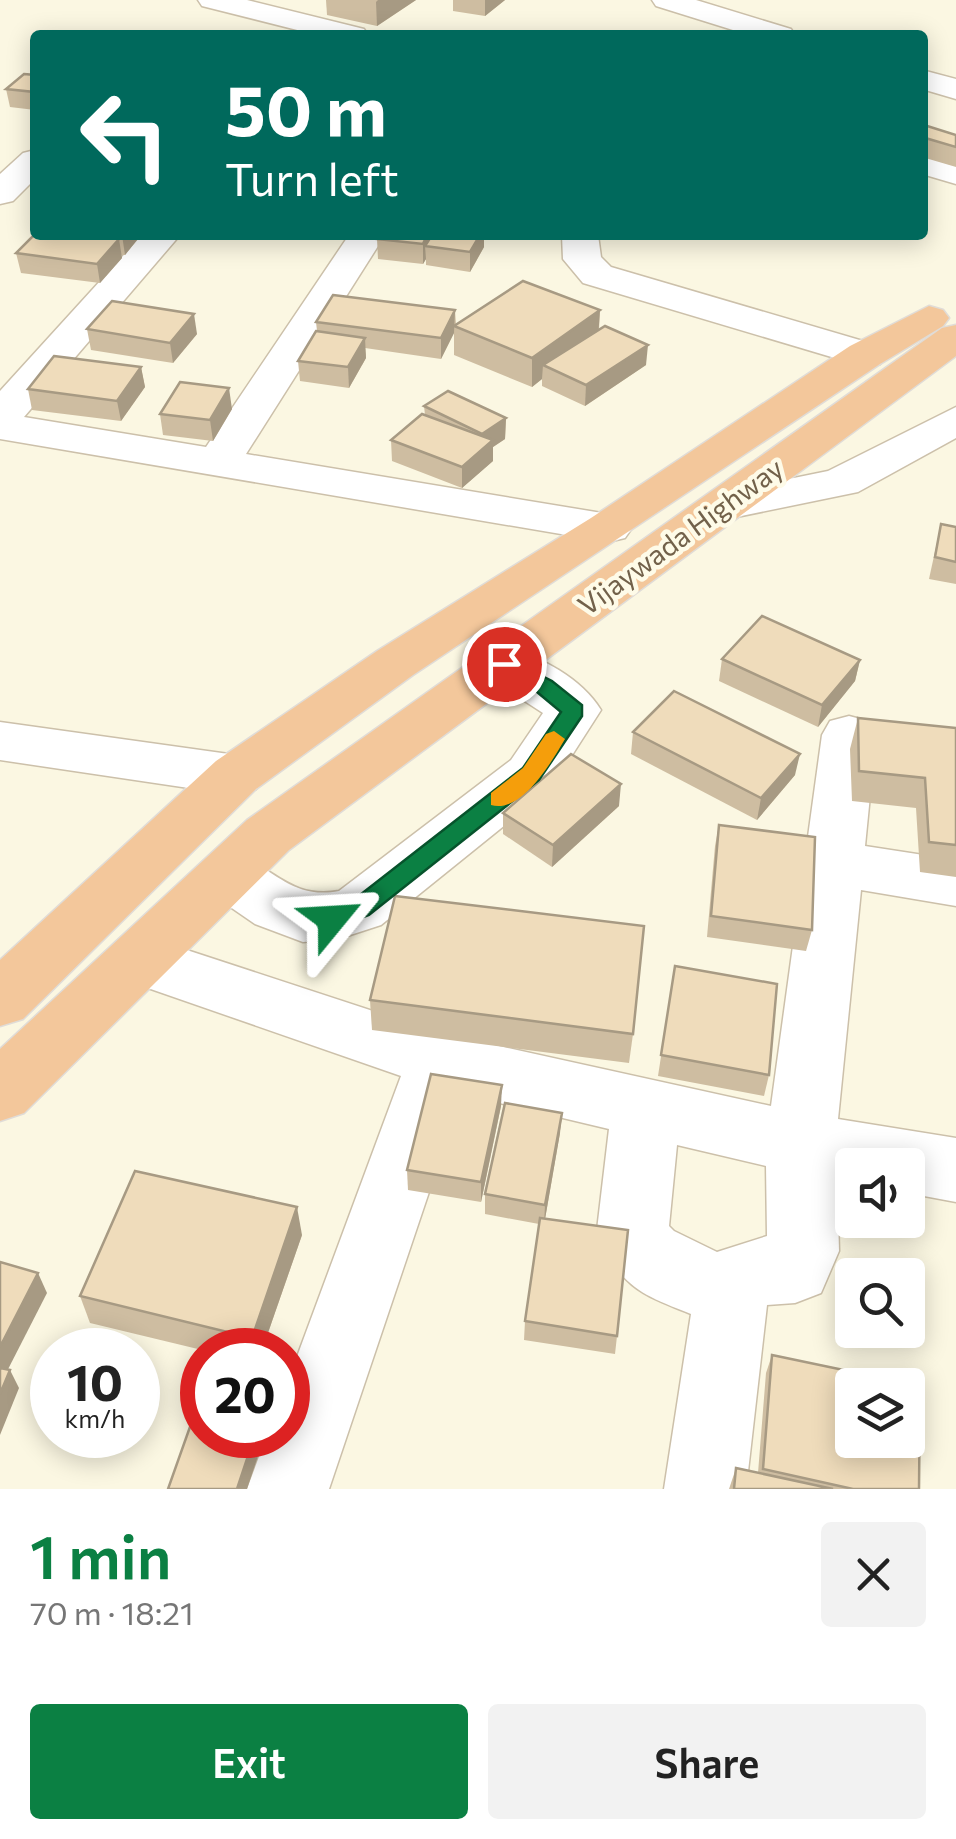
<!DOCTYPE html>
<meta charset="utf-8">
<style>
:root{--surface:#fff;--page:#f2f2f2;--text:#222;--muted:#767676;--accent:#0b8043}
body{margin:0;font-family:Commissioner,sans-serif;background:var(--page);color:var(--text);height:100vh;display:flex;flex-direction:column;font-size:38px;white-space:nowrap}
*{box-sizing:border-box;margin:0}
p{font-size:32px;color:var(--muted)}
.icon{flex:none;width:55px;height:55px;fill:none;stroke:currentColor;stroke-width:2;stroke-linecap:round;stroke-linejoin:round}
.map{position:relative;height:1489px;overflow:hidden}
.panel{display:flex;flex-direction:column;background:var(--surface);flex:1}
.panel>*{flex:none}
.hud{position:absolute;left:30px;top:30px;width:898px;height:210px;border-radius:10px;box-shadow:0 5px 25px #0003;background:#00695c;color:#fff;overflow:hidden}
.buttons{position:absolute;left:835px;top:1148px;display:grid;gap:20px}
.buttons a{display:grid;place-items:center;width:90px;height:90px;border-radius:10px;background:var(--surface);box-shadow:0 5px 25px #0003;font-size:50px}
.speed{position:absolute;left:30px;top:1328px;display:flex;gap:20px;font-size:50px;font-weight:700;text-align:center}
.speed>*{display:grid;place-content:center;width:130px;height:130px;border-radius:50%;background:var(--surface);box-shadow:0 5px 25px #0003;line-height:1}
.speed small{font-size:25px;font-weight:400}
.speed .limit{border:15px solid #d22;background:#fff;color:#111}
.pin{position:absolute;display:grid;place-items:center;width:85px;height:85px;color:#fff;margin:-42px;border:5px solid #fff;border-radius:50%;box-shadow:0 2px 10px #0007}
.me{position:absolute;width:110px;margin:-55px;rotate:63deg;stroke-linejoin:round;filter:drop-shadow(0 0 8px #0008)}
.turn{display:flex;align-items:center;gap:35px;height:210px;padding:0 30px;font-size:45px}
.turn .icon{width:130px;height:130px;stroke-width:2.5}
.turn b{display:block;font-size:70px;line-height:85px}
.round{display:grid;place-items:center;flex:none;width:105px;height:105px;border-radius:10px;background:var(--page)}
.headline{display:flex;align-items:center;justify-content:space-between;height:170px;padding:0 30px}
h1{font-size:60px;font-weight:600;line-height:75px;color:var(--accent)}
.primary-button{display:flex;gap:20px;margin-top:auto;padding:20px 30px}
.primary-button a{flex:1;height:115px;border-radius:10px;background:var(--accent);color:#fff;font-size:40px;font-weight:600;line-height:115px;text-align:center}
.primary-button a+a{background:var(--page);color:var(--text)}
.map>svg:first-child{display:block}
</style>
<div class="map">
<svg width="956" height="1489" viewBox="0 0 956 1489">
<rect width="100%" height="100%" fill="#fbf7e2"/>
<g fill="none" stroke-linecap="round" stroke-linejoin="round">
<defs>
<g id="minor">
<polygon points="198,0 247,0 364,29 368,35 317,35 202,6"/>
<polygon points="652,0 696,0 791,29 795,35 749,35 656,6"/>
<polygon points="922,70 956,79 956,99 922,89"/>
<polygon points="35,150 35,179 13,201 0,204 0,174 23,153"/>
<polygon points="922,152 956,162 956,184 922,174"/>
<polygon points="142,235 180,235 24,417 206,447 349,235 385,235 246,454 608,514 625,518 632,528 625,538 608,542 0,439 0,391"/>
<polygon points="562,235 598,235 601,257 611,267 880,346 886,355 880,364 865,367 583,283 563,259"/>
<polygon points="956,407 956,438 858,492 722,520 706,516 699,506 706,496 828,471"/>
<path d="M504,647C540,656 581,678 601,710L551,788L381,925L338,939L303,942L255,924L207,891L198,875L207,859C264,841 276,903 339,891L511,760L543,713L486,676L478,664L486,652Z"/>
<path d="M849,716L868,721L876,735L865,846L956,860V906L861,890L838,1119L956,1138V1202L908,1193V1165H852V1183L837,1180L839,1251L821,1293L795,1303L767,1305L746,1489H664L691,1314C637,1293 619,1285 597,1230L609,1129L462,1094L329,1489H247L267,1435H288V1381L401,1076L119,978L110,960L119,942L141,935L440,1033L771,1106L822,735L830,721ZM677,1145L766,1166L767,1236L717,1252L674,1231L669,1226Z"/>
<polygon points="0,722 236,755 256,761 264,775 256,789 236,795 0,760"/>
</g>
<g id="highway">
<polygon points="929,306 943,310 949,318 943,326 880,364 413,675 256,789 23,1019 0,1026 0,960 216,761 377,651 591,518 850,346"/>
<polygon points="956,325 956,356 289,850 24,1113 0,1121 0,1049 247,820 942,328"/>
</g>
</defs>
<use href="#minor" stroke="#ccc0aa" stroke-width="3"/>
<use href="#highway" stroke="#e0dcd7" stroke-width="3"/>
<use href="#minor" fill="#fff" fill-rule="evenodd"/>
<use href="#highway" fill="#f3c79b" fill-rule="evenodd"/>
</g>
<g fill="#cebda1">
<polygon points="326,0 416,0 377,26 327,15"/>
<polygon points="453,0 505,0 485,16 453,11"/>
<polygon points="35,75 35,110 10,107 6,89"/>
<polygon points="922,126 956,135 956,167 922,157"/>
<polygon points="35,235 141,235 125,255 121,255 122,258 100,283 21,273 16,253"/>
<polygon points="377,239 484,247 470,272 426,265 426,259 423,264 378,259"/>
<polygon points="455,310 456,325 600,310 599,330 646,365 585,406 542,386 542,379 532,387 454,355 454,333 441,359 365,348 366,358 349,388 300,381 298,361 317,331 316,322"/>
<polygon points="87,329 197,334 173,363 91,350"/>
<polygon points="141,367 145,387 121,421 32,410 28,389"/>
<polygon points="424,406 506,418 505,439 493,447 493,461 462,488 392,461 391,440 425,415"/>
<polygon points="232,409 213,441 163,435 160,414"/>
<polygon points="941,524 956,527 956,584 929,579"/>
<polygon points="722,659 860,660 855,681 818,727 719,681"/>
<polygon points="858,718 956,728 956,877 920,872 916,808 852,801 850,749"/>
<polygon points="633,732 795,775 757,820 631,754"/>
<polygon points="619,806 552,867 503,834 503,813"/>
<polygon points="719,825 812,930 806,951 707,937 715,846"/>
<polygon points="675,966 769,1075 764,1096 658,1076"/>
<polygon points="370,1000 633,1034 629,1063 372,1030"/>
<polygon points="501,1106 481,1202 408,1190 407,1170"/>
<polygon points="560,1133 545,1219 617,1336 615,1354 524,1340 525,1321 539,1224 485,1214 485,1194"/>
<polygon points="302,1235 262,1350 202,1350 90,1323 80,1296"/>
<polygon points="772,1355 919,1489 729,1489 736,1468 758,1473 766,1373"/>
</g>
<g fill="#a79a83">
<polygon points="378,0 416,0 377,26 376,2"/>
<polygon points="485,0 505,0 485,16"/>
<polygon points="122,235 141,235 125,255"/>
<polygon points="427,235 435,235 425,246 426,259 423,264 423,244"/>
<polygon points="480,235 484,235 484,247 470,272 470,252"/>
<polygon points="119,239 122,258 100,283 97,264"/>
<polygon points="455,310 454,333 441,359 441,338"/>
<polygon points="600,310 598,338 543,365 542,379 532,387 532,358"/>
<polygon points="194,314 197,334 173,363 170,343"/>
<polygon points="365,338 366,358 349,388 348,367"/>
<polygon points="648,345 646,365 585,406 586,385"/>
<polygon points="141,367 145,387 121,421 117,401"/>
<polygon points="229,388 232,409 213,441 210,420"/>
<polygon points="506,418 505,439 493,447 493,461 462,488 462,467 482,450 482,434"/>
<polygon points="860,660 855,681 818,727 822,705"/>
<polygon points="800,754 795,775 757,820 761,798"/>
<polygon points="621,784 619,806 552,867 553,845"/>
<polygon points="502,1085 501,1106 481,1202 481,1182"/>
<polygon points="562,1113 560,1133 544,1225 545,1205"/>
<polygon points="297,1207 302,1235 262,1350 254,1350 252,1338"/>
<polygon points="38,1273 47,1293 2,1381 0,1377 0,1347"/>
<polygon points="10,1370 19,1388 0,1435 0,1394"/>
<polygon points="255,1435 265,1435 247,1489 237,1489"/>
</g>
<g fill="#efdcbb" stroke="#a79a83" stroke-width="2.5" fill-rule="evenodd">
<polygon points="24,74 35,75 35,92 6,89"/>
<polygon points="924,125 956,135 956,147 922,137"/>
<polygon points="35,234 88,235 119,239 97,264 16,253"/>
<polygon points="380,235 427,235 423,244 377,239"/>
<polygon points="432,235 480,235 470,252 425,246"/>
<polygon points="523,281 600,310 532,358 454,326"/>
<polygon points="333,295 455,310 441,338 316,322"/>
<polygon points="112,301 194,314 170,343 87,329"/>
<polygon points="605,326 648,345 586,385 543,365"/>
<polygon points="316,331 365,338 348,367 298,361"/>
<polygon points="54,356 141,367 117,401 28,389"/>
<polygon points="180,382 229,388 210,420 160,414"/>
<polygon points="448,391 506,418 482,434 424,406"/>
<polygon points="422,414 493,440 462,467 391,440"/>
<polygon points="941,524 956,527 956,562 935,557"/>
<polygon points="762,616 860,660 822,705 722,659"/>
<polygon points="674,691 800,754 761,798 633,732"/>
<polygon points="858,718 956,728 956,845 929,842 925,778 859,771"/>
<polygon points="571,754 621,784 553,845 503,813"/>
<polygon points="719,825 815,837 812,930 711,916"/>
<polygon points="395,896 644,926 633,1034 370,1000"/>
<polygon points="675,966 777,984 769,1075 661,1055"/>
<polygon points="431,1074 502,1085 481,1182 407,1170"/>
<polygon points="505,1103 562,1113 545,1205 485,1194"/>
<polygon points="135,1171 297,1207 252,1338 80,1296"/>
<polygon points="540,1218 628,1230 617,1336 525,1321"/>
<polygon points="0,1262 38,1273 0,1347"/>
<path d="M772,1355L920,1386L919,1489H853L763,1469ZM852,1385H908V1440H852Z"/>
<polygon points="0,1368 10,1370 0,1394"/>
<polygon points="202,1393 202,1435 255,1435 237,1489 168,1489"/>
<polygon points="736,1468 833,1489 734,1489"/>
</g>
<polygon fill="#0b8043" stroke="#07532c" stroke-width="2.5" points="504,657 552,681 582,705 582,716 539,780 369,915 332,929 323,926 319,919 323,912 351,902 523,768 561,712 537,692 496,669 496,659"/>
<path fill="#f59e0b" d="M554,731L565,739C552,761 522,814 491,805V793L523,768L546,734Z"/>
<g text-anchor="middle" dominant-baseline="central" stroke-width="9" stroke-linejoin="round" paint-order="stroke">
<g font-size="28" fill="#72614a" stroke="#fefbe8">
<text transform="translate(680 536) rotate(-36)">Vijaywada Highway</text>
</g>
</g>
</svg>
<div class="buttons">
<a><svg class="icon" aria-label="sound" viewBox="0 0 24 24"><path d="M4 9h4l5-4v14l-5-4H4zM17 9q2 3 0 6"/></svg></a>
<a><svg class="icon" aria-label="search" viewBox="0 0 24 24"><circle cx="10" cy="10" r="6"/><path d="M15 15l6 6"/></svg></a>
<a><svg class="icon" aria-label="layers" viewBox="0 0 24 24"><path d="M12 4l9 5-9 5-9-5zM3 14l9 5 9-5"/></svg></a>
</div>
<div class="speed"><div>10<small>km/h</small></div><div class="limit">20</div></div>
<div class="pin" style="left:504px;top:664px;background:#d93025"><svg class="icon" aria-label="arrive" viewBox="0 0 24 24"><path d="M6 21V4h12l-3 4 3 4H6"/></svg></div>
<svg class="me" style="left:332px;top:919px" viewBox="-20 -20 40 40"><path d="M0-17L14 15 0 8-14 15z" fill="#0b8043" stroke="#fff" stroke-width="4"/></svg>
<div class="hud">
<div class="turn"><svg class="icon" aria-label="left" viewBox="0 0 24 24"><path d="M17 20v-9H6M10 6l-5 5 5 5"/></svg><div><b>50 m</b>Turn left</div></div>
</div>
</div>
<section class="panel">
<div class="headline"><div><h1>1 min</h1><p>70 m · 18:21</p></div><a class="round"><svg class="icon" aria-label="close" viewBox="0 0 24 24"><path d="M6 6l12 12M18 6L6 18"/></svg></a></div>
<div class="primary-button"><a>Exit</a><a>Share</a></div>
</section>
